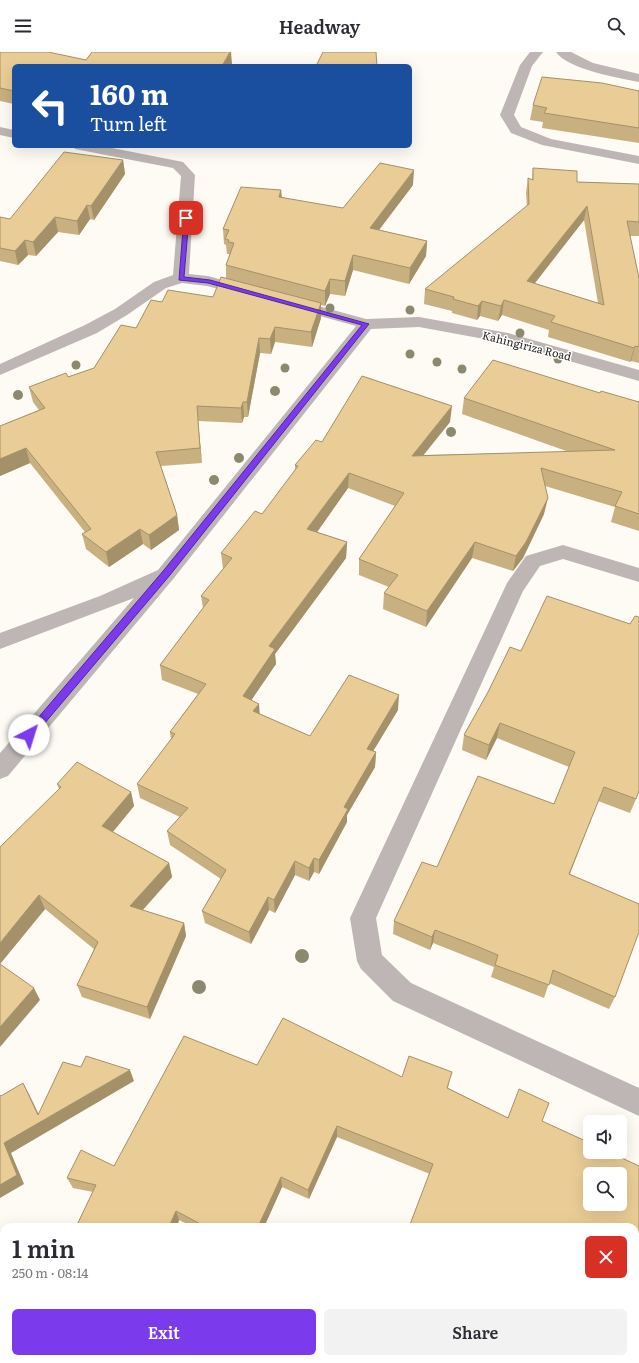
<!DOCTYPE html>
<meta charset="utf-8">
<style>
:root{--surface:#fff;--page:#f2f2f3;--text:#2b2b33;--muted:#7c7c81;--accent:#7c3aed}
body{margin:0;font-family:Literata,serif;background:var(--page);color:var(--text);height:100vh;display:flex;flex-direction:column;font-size:15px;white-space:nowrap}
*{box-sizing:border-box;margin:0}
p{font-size:13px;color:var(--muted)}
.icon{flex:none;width:22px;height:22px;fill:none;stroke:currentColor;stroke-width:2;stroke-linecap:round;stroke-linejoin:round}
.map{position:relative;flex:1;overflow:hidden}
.drawer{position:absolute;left:0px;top:1171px;width:639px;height:140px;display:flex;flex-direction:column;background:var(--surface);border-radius:12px 12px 0 0;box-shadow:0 4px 16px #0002}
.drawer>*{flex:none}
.hud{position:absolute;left:12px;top:12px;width:400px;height:84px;border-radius:6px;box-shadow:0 4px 16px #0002;background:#1a4fa0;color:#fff;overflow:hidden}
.tools{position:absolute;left:583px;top:1063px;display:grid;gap:8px}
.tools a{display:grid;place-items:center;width:44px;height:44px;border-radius:6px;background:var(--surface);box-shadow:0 4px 16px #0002;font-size:20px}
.pin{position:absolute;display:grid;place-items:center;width:34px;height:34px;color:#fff;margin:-17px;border-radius:8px;box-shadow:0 2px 6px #0006}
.me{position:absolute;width:44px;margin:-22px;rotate:40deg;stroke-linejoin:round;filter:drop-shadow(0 0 3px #0008)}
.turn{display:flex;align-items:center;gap:14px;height:84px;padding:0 12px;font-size:18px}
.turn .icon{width:52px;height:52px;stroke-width:2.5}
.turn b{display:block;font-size:28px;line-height:34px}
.round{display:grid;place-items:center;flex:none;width:42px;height:42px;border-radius:6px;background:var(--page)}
.summary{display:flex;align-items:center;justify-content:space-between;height:68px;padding:0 12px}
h1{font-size:24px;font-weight:600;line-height:30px}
.action{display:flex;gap:8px;margin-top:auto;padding:8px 12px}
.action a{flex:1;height:46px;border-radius:6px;background:var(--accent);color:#fff;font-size:16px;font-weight:600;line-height:46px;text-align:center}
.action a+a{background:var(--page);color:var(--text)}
header{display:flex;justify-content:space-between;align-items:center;height:52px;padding:0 12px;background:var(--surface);font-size:18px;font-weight:600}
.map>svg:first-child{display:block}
</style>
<header><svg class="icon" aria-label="menu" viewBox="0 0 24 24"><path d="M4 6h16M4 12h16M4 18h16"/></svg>Headway<svg class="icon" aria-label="search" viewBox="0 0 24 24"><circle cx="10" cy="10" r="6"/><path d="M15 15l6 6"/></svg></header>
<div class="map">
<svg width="639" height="1311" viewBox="0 0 639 1311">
<rect width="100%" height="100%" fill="#fefbf5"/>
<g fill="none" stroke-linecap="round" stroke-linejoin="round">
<g fill="#bdb6b4" fill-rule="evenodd">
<polygon points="530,0 543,0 532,14 514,63 521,75 551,87 639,104 639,112 542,93 511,81 500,63 520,13"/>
<path d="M556,0H571L593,11L639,22V30C619,26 567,17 556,0Z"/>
<polygon points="0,75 14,78 14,86 0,83"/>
<polygon points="73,94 102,94 178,109 183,110 195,123 189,222 208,224 252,236 254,239 252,242 246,244 207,234 182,231 166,236 127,263 97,281 0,323 0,312 85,273 115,257 154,230 173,223 181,124 173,116 80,98 75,97"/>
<polygon points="293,247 366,267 419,265 508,281 639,318 639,329 506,291 419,275 371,277 174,526 8,724 0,727 0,701 134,546 0,597 0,581 100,544 158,518 356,274 287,255 285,252 287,249"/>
<polygon points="563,493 639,516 639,530 563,507 540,514 523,539 376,866 382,903 411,931 639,1036 639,1064 393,949 361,917 357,909 350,866 507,531 526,504"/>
<polygon points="4,1295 4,1307 28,1307 26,1311 0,1311 0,1298"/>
<polygon points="122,1307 167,1307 169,1311 124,1311"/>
</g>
</g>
<g fill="#8b8a6e">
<circle cx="330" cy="256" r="4.5"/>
<circle cx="410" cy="258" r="4.5"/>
<circle cx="520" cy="281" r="4.5"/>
<circle cx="410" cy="302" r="4.5"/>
<circle cx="558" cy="307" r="4.5"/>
<circle cx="437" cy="310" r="4.5"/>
<circle cx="76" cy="313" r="4.5"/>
<circle cx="285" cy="316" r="4.5"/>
<circle cx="462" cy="317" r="4.5"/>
<circle cx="275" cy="339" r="5"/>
<circle cx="18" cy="343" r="5"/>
<circle cx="451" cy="380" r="5"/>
<circle cx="239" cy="406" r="5"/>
<circle cx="214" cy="428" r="5"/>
<circle cx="302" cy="904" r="7"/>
<circle cx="199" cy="935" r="7"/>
</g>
<g fill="#c9b081" fill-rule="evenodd">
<polygon points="0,0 86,8 232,12 231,14 14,14 14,52 0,49"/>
<polygon points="639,39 639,91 542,76 543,70 530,68 533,53"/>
<polygon points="123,108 125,122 94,168 90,167 79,183 58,180 36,204 28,203 18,213 0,209 0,165 10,167"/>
<path d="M533,116L577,130L639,132V184H630L639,226V311L631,309L630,310L548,285L549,278L502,263L498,269L480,264L477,268L452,261V259L424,252L425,237L527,155L526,141L528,126L532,128ZM584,168L598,251L534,231Z"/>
<polygon points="413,133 379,178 427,189 426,204 409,232 353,218 345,244 330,242 325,254 321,253 321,266 312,295 275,290 271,302 260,301 248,365 244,365 242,371 198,369 202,411 161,414 177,463 179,478 151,498 143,492 109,515 86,497 82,482 85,480 30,411 0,424 0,374 39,358 33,350 29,335 68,325 94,316 136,276 162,250 213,245 226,226 226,213 229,204 229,202 227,202 226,193 224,192 223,177 281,138 282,146 343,156"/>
<polygon points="600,341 639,350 639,479 611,470 615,455 545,434 544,462 523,506 513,519 472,506 426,575 383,557 384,541 389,535 359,523 359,507 395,454 348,436 317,480 347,490 346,506 275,602 276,612 251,648 260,662 310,684 398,658 373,699 376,700 375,715 347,763 347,770 319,822 314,820 309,829 295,823 275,861 269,858 251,892 205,871 202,859 221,827 170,793 167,779 180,765 140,746 137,732 171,687 170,680 198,642 162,628 160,613 203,556 201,544 223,517 221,501 262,462 295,418 295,413 322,390 450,370 423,403 569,400 462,362 464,346"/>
<polygon points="510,595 636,747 630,761 598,749 570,822 615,945 609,957 549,931 544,946 491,925 494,915 471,906 433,891 430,898 393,882 394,869 437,815 554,752 569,715 497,686 486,708 462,698 464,683 488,640"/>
<polygon points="57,732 131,740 134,754 113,780 169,811 172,825 142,858 184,871 186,884 150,967 82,945 77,933 94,897 45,857 0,912 59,737"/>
<polygon points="257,1013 402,1025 449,1031 448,1036 508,1066 542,1069 639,1311 489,1311 482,1307 635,1307 430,1122 337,1085 309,1147 282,1135 264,1175 193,1175 179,1168 177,1175 76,1175 93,1140 73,1136 67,1126 114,1114"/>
</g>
<g fill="#a49069">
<polygon points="230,0 231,0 232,12 231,14 222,14"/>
<polygon points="123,108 125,122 94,168 91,154"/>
<polygon points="414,118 413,133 369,191 370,176"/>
<polygon points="281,138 282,153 279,145"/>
<polygon points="87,153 90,167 79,183 77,169"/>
<polygon points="587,154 584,168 525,244 527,229"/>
<polygon points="55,165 58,180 36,204 33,190"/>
<polygon points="25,188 28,203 18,213 15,199"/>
<polygon points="427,189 426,204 409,232 410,216"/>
<polygon points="353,203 353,218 345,244 345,229"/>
<polygon points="330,227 330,242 325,254 325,239"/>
<polygon points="504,248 502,263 498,269 501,254"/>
<polygon points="482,249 480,264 477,268 478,254"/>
<polygon points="321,251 321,266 312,295 311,280"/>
<polygon points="275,275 275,290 271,302 270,287"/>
<polygon points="259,286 260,301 248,365 247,350"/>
<polygon points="635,294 631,309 630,310 634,296"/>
<polygon points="243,350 244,365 242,371 241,356"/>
<polygon points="197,354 198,369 202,411 200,396"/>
<polygon points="452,354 450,370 410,420 412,404"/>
<polygon points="26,396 30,411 0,424 0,407"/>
<polygon points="349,421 348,436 308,493 307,477"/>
<polygon points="548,446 544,462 523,506 513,519 516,504"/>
<polygon points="177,463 179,478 151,498 149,483"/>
<polygon points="140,477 143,492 109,515 106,500"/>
<polygon points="347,490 346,506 275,602 276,612 244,659 243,644 269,594"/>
<polygon points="475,490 472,506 426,575 427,559"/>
<polygon points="399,643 398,658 366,711 367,697"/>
<polygon points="259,652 260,666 253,659"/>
<polygon points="500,671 497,686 486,708 489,693"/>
<polygon points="376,700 375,715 347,763 347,770 319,822 319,808 344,755"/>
<polygon points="131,740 134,754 106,788 102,774"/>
<polygon points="314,806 314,820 309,829 309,816"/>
<polygon points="295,809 295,823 275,861 274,848"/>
<polygon points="169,811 172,825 134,868 130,854"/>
<polygon points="39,843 45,857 0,912 0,891"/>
<polygon points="268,845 269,858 251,892 249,880"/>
<polygon points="184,871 186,884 150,967 147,955"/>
<polygon points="435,878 433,891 430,898 432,885"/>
<polygon points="34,936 40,948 0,995 0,975"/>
<polygon points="130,1018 134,1029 11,1101 24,1132 0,1146 0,1133 4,1091 38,1063 23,1031 29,1042 42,1069"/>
<polygon points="337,1074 337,1085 309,1147 308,1138"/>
<polygon points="281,1125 282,1135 264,1175 258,1175"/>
<polygon points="176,1159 179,1168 177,1175 169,1175"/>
</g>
<g fill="#eacd96" stroke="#a49069" fill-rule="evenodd">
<polygon points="0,0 48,0 86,8 92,0 230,0 222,14 14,14 14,39 0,36"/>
<polygon points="323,0 376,0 377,14 316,14"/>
<polygon points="542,25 602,31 639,39 639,76 544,61 547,56 533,53"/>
<polygon points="64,100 123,108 91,154 87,153 77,169 55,165 33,190 25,188 15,199 0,196 0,165 10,167"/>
<polygon points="380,111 414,118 370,176 427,189 410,216 353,203 345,229 330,227 325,239 226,213 234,191 228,190 229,188 225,187 229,178 223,177 241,135 281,138 279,145 343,156"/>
<path d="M533,116L577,119V130L639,132V170L627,169L639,226V295L635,294L634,296L551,270L555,264L504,248L501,254L482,249L478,254L453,247L454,245L425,237L529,152L528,126L533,128ZM587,154L604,253L527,229Z"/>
<polygon points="221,225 321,251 311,280 275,275 270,287 259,286 247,350 243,350 241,356 197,354 200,396 156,400 177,463 149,483 140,477 106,500 82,482 91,477 26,396 0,407 0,374 45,356 29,335 66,321 68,325 94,316 121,273 136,276 151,248 162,250 168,238 213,245"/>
<polygon points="493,308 600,341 601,339 639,350 639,462 615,454 622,440 541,416 548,446 526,490 516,504 475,490 427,559 384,541 398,523 359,507 404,441 349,421 307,477 347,490 269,594 275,597 243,644 259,652 253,659 310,684 349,623 399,643 367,697 376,700 344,755 348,757 319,808 314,806 309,816 295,809 274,848 268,845 249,880 202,859 226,818 167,779 188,756 137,732 175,682 170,680 206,632 160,613 209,548 201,544 232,506 221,501 255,459 262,462 298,414 295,413 316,388 322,390 362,324 452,354 412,404 615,398 464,346"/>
<polygon points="547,544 630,572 635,564 639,565 639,739 636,747 604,735 569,822 639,852 639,880 615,945 553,918 549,933 495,913 498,903 474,893 435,878 432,885 394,869 422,810 437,815 478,724 554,752 575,700 500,671 489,693 464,683 488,640 510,595 521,599"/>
<polygon points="77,710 131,740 102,774 169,811 130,854 184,871 147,955 77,933 98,890 39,843 0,891 0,795 61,735 57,732"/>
<polygon points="0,912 34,936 0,975"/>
<path d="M283,966L402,1025L409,1004L452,1020L447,1036L508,1066L519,1037L549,1051L542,1069L590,1091V1100H609L639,1114V1311H505L497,1307H635V1175H409L433,1112L337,1074L308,1138L281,1125L258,1175H206L176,1159L169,1175H76L96,1133L67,1126L81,1098L114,1114L184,984L257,1013ZM590,1122H620V1152H590Z"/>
<polygon points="86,1004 130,1018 4,1091 17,1123 0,1133 0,1043 1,1044 23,1031 38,1063 63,1010 81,1015"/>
<polygon points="357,1307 459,1307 457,1311 355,1311"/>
</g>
<polygon fill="#7c3aed" stroke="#51269a" points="184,164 189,166 184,225 210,228 369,272 170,523 33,685 26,685 25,683 26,680 164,518 362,273 208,231 179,228"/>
<g text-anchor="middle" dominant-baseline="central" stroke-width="3" stroke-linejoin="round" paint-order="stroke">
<g font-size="11" fill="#27241f" stroke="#fff">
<text transform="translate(527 293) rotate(14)">Kahingiriza Road</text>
</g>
</g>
</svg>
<div class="tools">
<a><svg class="icon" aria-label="sound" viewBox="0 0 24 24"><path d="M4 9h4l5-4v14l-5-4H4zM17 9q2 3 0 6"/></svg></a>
<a><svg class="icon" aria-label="search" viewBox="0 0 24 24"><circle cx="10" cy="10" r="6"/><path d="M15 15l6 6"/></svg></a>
</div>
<div class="pin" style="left:186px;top:166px;background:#d93025"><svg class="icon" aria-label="arrive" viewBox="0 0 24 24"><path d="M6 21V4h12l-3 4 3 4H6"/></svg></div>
<svg class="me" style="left:29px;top:683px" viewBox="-20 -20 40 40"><circle r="19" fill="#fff"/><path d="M0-13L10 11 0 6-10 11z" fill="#7c3aed"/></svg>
<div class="hud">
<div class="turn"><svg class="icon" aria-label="left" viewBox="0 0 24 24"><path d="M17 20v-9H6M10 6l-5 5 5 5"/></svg><div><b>160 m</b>Turn left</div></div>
</div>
<section class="drawer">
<div class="summary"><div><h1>1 min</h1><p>250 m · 08:14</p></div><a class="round" style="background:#d93025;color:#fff"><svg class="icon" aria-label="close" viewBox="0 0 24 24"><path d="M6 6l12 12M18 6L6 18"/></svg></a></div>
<div class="action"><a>Exit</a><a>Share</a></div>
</section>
</div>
